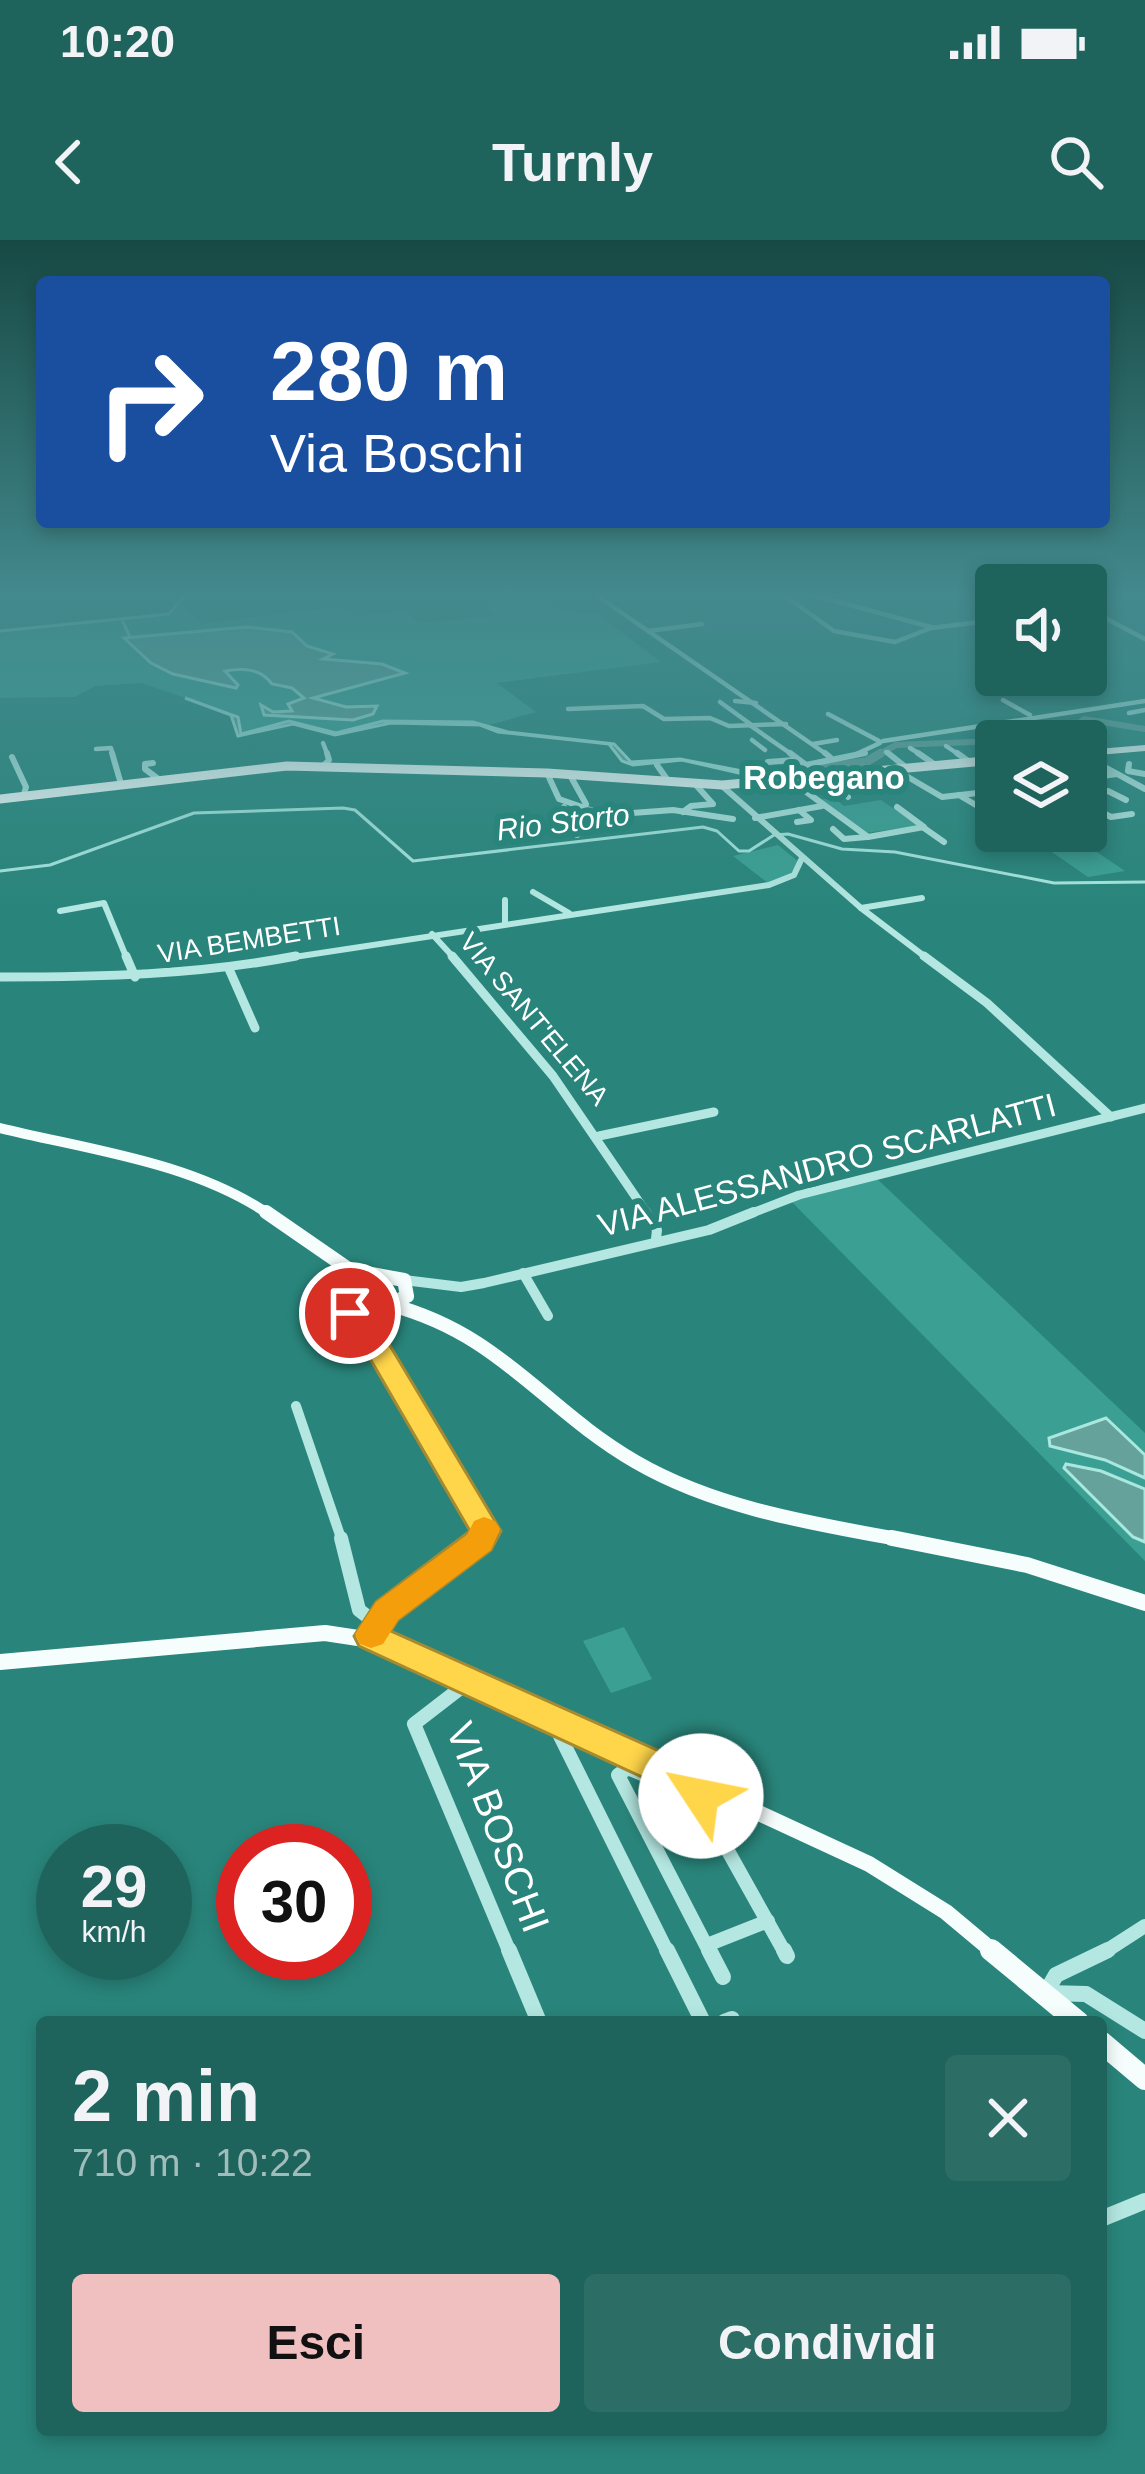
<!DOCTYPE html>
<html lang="it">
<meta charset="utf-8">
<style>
:root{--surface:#1f645c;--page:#2c6d65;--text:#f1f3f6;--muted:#a1bdbb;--accent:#f0bfbf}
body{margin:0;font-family:Arial,sans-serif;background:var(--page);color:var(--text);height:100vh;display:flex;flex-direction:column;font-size:45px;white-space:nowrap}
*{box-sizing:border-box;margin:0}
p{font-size:39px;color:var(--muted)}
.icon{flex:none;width:66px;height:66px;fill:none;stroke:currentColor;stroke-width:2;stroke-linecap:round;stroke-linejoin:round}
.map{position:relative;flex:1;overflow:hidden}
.panel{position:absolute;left:36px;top:1776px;width:1071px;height:420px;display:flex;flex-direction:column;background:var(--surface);border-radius:12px;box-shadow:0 6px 18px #0003}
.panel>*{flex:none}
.hud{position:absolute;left:36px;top:36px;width:1074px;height:252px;border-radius:12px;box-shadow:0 6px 18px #0003;background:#1a4fa0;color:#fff;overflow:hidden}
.fabs{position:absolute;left:975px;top:324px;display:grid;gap:24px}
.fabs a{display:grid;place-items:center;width:132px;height:132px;border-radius:12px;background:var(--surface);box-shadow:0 6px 18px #0003;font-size:60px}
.speed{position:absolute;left:36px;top:1584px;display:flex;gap:24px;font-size:60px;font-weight:700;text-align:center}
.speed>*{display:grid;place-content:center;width:156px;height:156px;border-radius:50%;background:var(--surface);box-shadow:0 6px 18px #0003;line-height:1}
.speed small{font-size:30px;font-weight:400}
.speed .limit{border:18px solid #d22;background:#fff;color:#111}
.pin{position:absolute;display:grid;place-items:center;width:102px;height:102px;color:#fff;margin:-51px;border:6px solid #fff;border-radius:50%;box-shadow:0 3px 12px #0007}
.me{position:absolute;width:132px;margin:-66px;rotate:304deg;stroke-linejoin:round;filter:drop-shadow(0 0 9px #0008)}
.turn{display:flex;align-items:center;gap:42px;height:252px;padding:0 36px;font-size:54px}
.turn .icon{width:156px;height:156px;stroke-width:2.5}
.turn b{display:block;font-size:84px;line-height:102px}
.round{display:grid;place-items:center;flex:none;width:126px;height:126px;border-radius:12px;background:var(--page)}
.summary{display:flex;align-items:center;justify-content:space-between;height:204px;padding:0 36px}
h1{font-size:72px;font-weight:800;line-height:90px}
.cta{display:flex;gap:24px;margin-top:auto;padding:24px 36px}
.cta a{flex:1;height:138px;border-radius:12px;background:var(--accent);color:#111;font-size:48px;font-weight:800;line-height:138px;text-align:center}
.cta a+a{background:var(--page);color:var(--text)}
.status{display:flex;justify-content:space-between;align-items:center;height:84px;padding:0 60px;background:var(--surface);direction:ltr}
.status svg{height:33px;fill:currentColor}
header{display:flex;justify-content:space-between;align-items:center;height:156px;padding:0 36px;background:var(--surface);font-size:54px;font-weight:800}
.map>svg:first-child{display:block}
</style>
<div class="status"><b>10:20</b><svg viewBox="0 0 49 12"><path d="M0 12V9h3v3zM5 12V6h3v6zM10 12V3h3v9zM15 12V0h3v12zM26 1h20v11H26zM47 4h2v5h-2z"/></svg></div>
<header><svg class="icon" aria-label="back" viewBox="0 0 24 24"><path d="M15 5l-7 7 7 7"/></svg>Turnly<svg class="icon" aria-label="search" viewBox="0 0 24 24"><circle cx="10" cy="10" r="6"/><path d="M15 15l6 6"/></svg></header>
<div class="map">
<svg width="1145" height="2234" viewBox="0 0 1145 2234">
<rect width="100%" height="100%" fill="#29857b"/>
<g fill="#3ba093">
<polygon points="551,362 564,372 599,375 661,422 497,443 536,472 489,485 383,481 336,493 289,481 241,494 238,478 231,473 141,443 95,446 75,457 0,458 0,392 161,375 182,365 202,384 335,367 349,370 355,377 404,371 420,383 495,376 486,364"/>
<polygon points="840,553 846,558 837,560 844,566 881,560 919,586 865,593 819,561"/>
<polygon points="1082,602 1125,631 1088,637 1046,608"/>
<polygon points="778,605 799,622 791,633 768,643 733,616"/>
<polygon points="874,936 1145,1193 1145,1321 788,958"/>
<polygon points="624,1387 652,1439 611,1453 583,1401"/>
</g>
<g fill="#65a29b" stroke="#a9e7df" stroke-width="3">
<path d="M247,387L292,392L307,406L333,414L323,419L382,424L405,433L313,458L346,467L377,466L373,474L353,480L264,475L261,465L273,472L292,471L288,464L304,458L292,448L272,444C260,428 243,428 225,431L238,445L236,448L173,434L151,423L124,398Z"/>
<polygon points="185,458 238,477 241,494 289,481 336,493 383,481 473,482 508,492 614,504 631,522 680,519 758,534 802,531 752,536 682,520 633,525 622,521 609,504 498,492 480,485 391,483 335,495 293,484 238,496 231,475"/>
<polygon points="1106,1178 1145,1215 1145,1238 1105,1220 1050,1206 1049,1198"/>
<polygon points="1066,1224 1101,1231 1145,1249 1145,1302 1133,1297 1064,1228"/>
</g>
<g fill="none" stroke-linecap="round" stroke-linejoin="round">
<g stroke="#a9e7df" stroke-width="3">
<polyline points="123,382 130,397"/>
<polyline points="0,391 169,374 185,355"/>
<polyline points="0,631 50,625 194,573 343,568 355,570 413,621 703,587 717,591 739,611 749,611 774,595 788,594 842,609 895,612 1054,643 1145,642"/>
</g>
<g stroke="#65a29b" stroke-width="6">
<polyline points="1014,501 1035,501"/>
<polyline points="1082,501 1095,492 1079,483 1084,479 1145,489"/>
<polyline points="876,516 896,505 996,501"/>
</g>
<polyline stroke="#65a29b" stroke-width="9" points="793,531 866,522 881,513"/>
<g stroke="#b4e7e1" stroke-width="4.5">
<polyline points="596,355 829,516"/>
<polyline points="784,355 834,391 895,402 931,388 996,380"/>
<polyline points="813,355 931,387"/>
<polyline points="1086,368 1145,399"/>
<polyline points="648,391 702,384"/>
<polyline points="1003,460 1030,475"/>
<polyline points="735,461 756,463"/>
<polyline points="720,462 753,486"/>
<polyline points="568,469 643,466 664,479 710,478 729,486 786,484"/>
<polyline points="1129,473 1145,470"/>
<polyline points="828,474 879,501"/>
<polyline points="751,486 794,516"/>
<polyline points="752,500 765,510"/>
<polyline points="883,501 1145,461"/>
<polyline points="323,503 328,516"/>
<polyline points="813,504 837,500"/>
<polyline points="946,506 961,516"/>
<polyline points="983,507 994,516"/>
<polyline points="910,508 923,516"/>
<polyline points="96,509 111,508 113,516"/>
<polyline points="886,512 892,516"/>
<polyline points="852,516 880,503"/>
</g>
<g stroke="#b4e7e1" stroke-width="6">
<polyline points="112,513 121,544"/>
<polyline points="790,513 806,525"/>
<polyline points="825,513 830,517"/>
<polyline points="888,513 908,529"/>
<polyline points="918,513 937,526"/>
<polyline points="957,513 971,523"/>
<polyline points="991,513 996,518"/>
<polyline points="12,517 26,547 23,557"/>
<polyline points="1086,517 1145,549"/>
<polyline points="768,522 794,520"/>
<polyline points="153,523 145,524 145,529 157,538"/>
<polyline points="1129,524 1128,531 1145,534"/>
<polyline points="324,525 329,520 327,513"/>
<polyline points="657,525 669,542"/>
<polyline points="896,530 942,557 996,551"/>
<polyline points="547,533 559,559 605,575 673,570 733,579"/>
<polyline points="837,535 853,549 842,551 848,557"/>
<polyline points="571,537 586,564"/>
<polyline points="809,537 803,528 806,525 865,513"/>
<polyline points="1086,538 1117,534"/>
<polyline points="790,540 868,597 924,587 897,567"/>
<polyline points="721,545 861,668 928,719"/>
<polyline points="1090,554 1108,551 1126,560"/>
<polyline points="959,555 996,577"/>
<polyline points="1086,564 1111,577 1132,574"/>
<polyline points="564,567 577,595"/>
<polyline points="683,572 691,566 713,564 695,544"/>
<polyline points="755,578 822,566"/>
<polyline points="571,581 594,579"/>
<polyline points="797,582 811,580 799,570"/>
<polyline points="924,588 944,602"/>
<polyline points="833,589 844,599 867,597"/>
<polyline points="1018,591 1052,591"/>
<polyline points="533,652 569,673"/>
<polyline points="505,660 505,682"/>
<polyline points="861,668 922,658"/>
<polyline points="60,671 104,663 127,719"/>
<polyline points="432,694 455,719"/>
<polyline points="281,719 769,645 794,635 802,618"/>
</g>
<g stroke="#b4e7e1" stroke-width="9">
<polyline points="126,716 135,737"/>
<polyline points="452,716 553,836 648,975"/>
<polyline points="924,716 987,763 1111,877"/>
<polyline points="229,729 255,788"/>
<path d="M0,737C101,737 197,735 296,716"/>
<polyline points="599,896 714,872"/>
<polyline points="747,975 799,955 1145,868"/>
</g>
<g stroke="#b4e7e1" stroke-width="10">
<polyline points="646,972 657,990 656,999"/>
<polyline points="523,1033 548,1076"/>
<polyline points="404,1040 461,1047 484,1043 709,990 754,972"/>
<polyline points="352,1071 351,1085 379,1111 485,1291 481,1301"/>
<polyline points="296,1166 342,1301"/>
</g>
<g stroke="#b4e7e1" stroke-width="14">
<polyline points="341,1298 359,1370 377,1384"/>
<polyline points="370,1396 387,1371 482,1298"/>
<polyline points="471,1440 414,1484 510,1713"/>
<polyline points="562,1482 559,1494 668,1713"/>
<polyline points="705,1549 699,1559 628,1528 618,1535 710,1713"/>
<polyline points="699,1559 785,1713"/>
<polyline points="707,1705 768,1681"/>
<polyline points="1103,1713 1145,1686"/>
</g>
<g stroke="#b4e7e1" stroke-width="16">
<polyline points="509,1710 539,1782"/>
<polyline points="667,1710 703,1782"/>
<polyline points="709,1710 723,1737"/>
<polyline points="784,1710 787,1716"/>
<polyline points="1048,1753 1086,1754 1145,1791"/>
<polyline points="1045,1754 1056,1735 1108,1710"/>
<polyline points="724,1782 732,1779"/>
<polyline points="1101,1979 1145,1961"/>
</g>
<polyline stroke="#f6fefd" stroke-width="6" points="1086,513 1145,508"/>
<polyline stroke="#f6fefd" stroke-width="9" points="0,559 287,526 547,533 722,545 996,520"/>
<path stroke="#f6fefd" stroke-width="10" d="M0,888C90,910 193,922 270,975"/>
<g stroke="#f6fefd" stroke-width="14">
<polyline points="266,972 350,1030 404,1040 407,1056 388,1065 368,1062 363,1047 382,1036"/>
<path d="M391,1065C501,1094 544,1169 636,1222C717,1269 816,1284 908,1301"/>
</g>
<g stroke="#f6fefd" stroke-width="16">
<polyline points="892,1298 1027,1325 1145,1363"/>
<polyline points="0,1422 325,1393 391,1403 869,1624 946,1672 995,1713"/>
</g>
<g stroke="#f6fefd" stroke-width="22">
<polyline points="991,1710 1078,1782"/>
<polyline points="1101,1802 1145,1839"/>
</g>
</g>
<linearGradient id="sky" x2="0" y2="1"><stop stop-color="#174944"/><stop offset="0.53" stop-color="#43898d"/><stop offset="1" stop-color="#43898d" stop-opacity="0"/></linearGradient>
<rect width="1145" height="668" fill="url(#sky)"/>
<polygon fill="#ffd54a" stroke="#a68a30" stroke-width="3" points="350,1065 359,1067 364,1082 389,1104 501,1291 491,1310 398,1380 391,1391 717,1537 722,1549 714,1567 701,1572 689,1567 683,1556 359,1406 354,1396 376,1362 470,1291 369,1117 337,1085 337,1073"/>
<polygon fill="#f59e0b" points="484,1277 495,1281 500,1289 491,1310 398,1380 383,1404 371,1408 360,1404 355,1394 376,1362 467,1295 474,1281"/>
<g text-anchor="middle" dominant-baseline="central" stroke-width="12" stroke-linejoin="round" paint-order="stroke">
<g font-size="27" fill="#fff" stroke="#29857b">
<text transform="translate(249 700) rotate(-9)">VIA BEMBETTI</text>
<text transform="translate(534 779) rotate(50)">VIA SANT'ELENA</text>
</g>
<g font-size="30" font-style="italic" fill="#fff" stroke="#29857b">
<text transform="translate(563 582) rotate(-7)">Rio Storto</text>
</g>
<g font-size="33" font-weight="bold" fill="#fff" stroke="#29857b">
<text x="824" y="537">Robegano</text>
</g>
<g font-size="33" fill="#fff" stroke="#29857b">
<text transform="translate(827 925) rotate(-15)">VIA ALESSANDRO SCARLATTI</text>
</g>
<g font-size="39" fill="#fff" stroke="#29857b">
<text transform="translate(498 1587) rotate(69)">VIA BOSCHI</text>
</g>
</g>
</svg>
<div class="fabs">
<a><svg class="icon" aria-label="sound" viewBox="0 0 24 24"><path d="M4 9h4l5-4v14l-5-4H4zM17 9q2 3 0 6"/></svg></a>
<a><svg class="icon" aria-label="layers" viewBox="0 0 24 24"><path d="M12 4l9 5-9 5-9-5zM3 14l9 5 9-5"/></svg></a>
</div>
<div class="speed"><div>29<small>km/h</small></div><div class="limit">30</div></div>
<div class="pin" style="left:350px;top:1073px;background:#d93025"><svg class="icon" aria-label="arrive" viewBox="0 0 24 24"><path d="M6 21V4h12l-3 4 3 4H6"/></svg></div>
<svg class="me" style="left:701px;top:1556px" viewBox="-20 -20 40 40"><circle r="19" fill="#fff"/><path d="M0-13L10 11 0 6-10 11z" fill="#ffd54a"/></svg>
<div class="hud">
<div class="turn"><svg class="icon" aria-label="right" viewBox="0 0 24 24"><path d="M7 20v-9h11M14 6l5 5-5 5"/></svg><div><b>280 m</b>Via Boschi</div></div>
</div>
<section class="panel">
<div class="summary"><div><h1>2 min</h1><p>710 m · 10:22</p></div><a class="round"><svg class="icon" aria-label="close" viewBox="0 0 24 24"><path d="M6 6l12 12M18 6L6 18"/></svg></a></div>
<div class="cta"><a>Esci</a><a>Condividi</a></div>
</section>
</div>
